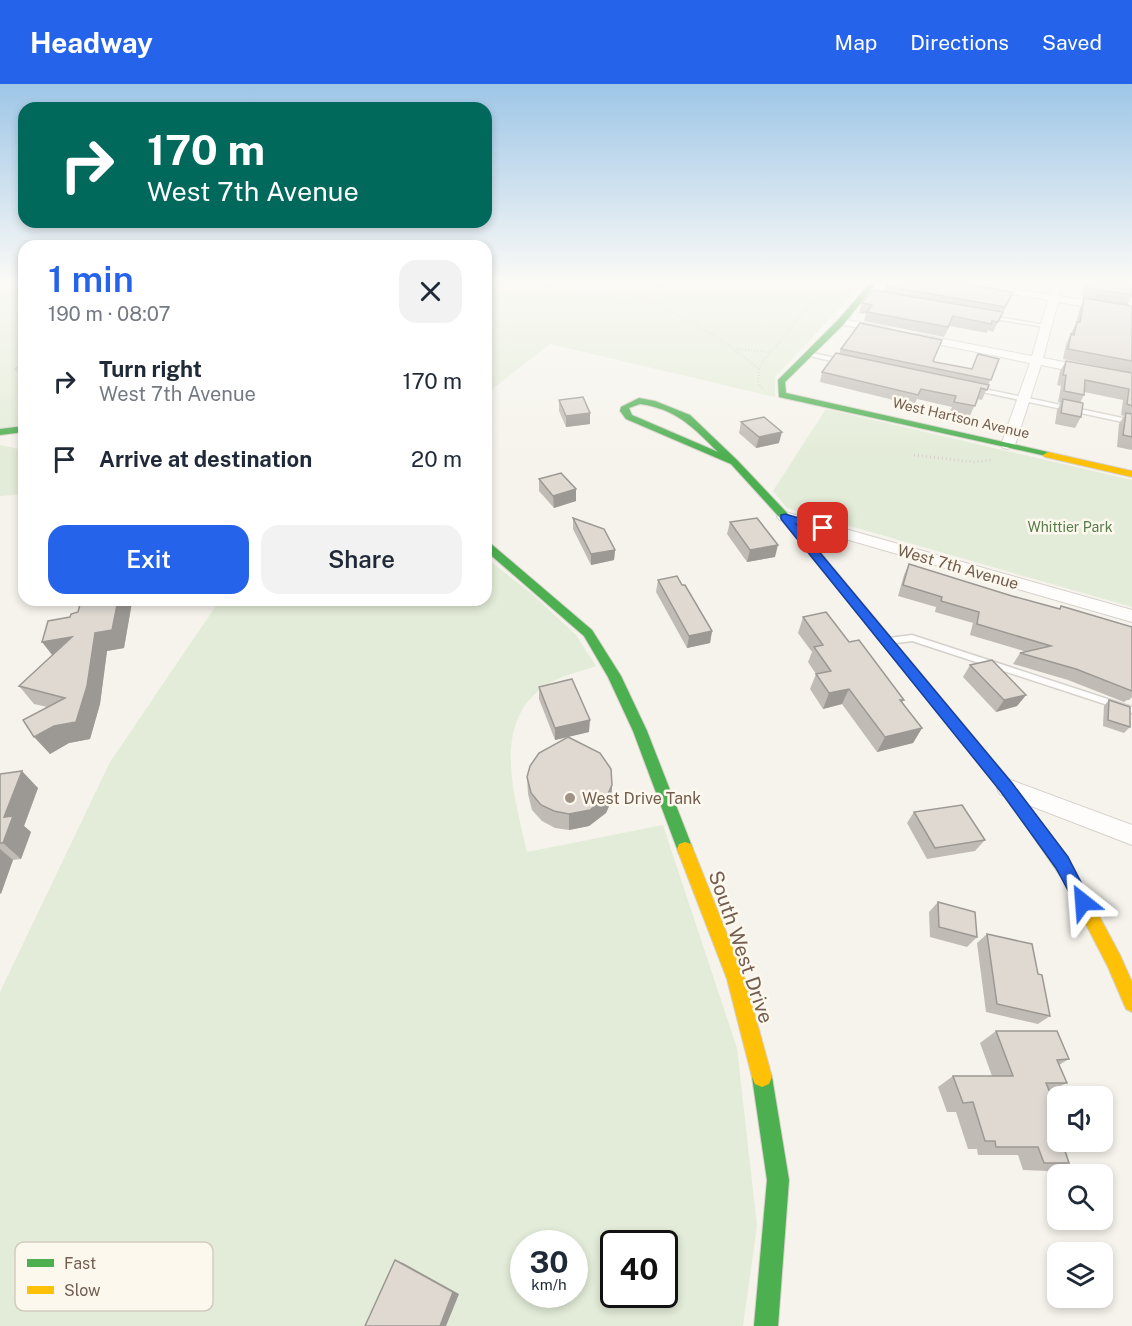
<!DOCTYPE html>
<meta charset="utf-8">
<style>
:root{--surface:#fff;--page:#f2f2f3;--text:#1f2937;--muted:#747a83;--accent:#2563eb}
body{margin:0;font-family:"Public Sans",sans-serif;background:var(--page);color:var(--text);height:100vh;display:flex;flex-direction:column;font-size:22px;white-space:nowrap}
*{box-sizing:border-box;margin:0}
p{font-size:20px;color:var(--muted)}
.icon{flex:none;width:33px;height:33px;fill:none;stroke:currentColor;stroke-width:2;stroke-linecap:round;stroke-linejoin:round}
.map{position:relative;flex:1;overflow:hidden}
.details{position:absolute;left:18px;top:156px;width:474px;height:366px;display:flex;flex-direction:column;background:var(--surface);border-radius:18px;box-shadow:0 3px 9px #0003}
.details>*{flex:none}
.top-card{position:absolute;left:18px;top:18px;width:474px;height:126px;border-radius:18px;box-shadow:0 3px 9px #0003;background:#00695c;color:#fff;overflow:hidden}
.fabs{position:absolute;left:1047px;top:1002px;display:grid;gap:12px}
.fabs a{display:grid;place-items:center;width:66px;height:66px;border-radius:12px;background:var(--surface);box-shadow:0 3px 9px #0003;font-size:30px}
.speed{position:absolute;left:510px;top:1146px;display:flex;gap:12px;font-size:30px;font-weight:700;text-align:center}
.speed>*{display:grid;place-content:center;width:78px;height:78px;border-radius:50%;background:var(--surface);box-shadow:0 3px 9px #0003;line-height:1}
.speed small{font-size:15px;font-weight:400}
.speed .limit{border:3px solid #111;border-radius:9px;background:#fff;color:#111}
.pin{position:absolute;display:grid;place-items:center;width:51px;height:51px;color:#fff;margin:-26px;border-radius:12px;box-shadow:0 3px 9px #0006}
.me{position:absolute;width:66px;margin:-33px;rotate:332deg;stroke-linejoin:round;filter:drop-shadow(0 0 4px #0008)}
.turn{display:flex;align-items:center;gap:21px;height:126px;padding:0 30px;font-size:27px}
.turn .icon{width:78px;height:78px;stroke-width:2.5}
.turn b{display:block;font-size:42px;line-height:51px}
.round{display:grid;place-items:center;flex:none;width:63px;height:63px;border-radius:18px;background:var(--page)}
.summary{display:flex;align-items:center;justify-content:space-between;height:102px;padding:0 30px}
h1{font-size:36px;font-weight:600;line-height:45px;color:var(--accent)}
.action{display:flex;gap:12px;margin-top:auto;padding:12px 30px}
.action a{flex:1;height:69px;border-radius:18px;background:var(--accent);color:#fff;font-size:24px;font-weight:600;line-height:69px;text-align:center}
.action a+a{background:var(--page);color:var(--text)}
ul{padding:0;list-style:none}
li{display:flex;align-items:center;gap:18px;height:78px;padding:0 30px}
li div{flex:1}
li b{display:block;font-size:22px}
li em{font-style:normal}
header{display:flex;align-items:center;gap:36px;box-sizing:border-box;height:84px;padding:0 30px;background:var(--accent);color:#fff}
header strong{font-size:28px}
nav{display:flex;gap:33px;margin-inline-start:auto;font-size:21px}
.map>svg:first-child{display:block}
</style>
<header>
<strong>Headway</strong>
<nav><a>Map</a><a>Directions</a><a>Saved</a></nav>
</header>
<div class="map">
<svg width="1132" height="1242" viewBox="0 0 1132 1242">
<rect width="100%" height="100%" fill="#f6f3ec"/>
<g fill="#e3ecd8" fill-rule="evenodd">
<polygon points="0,199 24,199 24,341 0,344"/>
<polygon points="486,199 864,199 775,293 775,313 550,260 486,310"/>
<polygon points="826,325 1132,396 1132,523 787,424 773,407"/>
<polygon points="0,361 24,366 24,410 0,412"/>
<path d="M486,474L531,509L576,551L596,582C580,588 559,592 545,602C490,639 515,714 527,768L663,741L737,964L757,1142L743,1242H0V908L110,678L220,516H486ZM524,1160H574V1210H524ZM614,1160H664V1210H614Z"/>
</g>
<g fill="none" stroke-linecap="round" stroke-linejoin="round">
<defs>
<g id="lane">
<polygon points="990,232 1045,241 1047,242 1045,243 988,234 988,233"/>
<polygon points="808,268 844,276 847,278 844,280 806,271 805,270"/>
<polygon points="24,283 24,287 16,285"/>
<polygon points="975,303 1132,336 1132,340 973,306 972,305"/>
<polygon points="912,551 1132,623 1132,629 912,557 889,560 885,557 889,554"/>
</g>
<g id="street">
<polygon points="956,199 977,199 1050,211 1053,199 1063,199 1059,212 1132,224 1132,230 1058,218 1043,274 1132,291 1132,299 1041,281 1015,361 1008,365 1003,364 1001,361 1030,279 917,256 912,253 917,250 1032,272 1048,216 961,202"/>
<polygon points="841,235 885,243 890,246 885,249 837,240 837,236"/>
<polygon points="785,428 1132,526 1132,538 780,436 777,433 780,430"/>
<polygon points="1008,695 1132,741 1132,761 1000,710 997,704 1000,698"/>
</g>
<g id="fast">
<polygon points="870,199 876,199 844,240 785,298 786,309 1048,368 1053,371 1051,373 779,313 778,296 838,236"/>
<path d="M639,314L655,317L690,331L737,376L789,431L1012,699L1073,783L1075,788L1073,793L1067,795L1061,793L1002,707L781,435L731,380L626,335L620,327L621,323ZM640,320C676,325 693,343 718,368L632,331L629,324Z"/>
<polygon points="24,342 24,348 0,351 0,345"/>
<polygon points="486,458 490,459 592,546 621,592 647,647 693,765 691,770 685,772 679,770 633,647 608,593 584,552 486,467"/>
<polygon points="762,983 769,986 772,993 789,1096 778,1242 754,1242 767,1096 752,993 755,986"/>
</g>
<g id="slow">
<polygon points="1048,368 1132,387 1132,393 1045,373 1043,371"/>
<polygon points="685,758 691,760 745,895 772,993 769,1000 762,1003 755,1000 752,993 727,895 677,765 679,760"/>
<polygon points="1067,781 1073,783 1120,871 1132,898 1132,928 1126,925 1108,883 1059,788 1061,783"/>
</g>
</defs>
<use href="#lane" stroke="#d6d0ca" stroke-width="3"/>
<use href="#street" stroke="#d6d0ca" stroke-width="2"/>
<use href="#fast" stroke="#d6d0ca" stroke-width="2"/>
<use href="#slow" stroke="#d6d0ca" stroke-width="2"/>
<g stroke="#d7d1cc" stroke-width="2" stroke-dasharray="1 2" stroke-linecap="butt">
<polyline points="528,199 573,206 622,217 648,214"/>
<polyline points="663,199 653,206 648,214 726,259 759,285"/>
<polyline points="736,265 770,268"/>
<polyline points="763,304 758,301 759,285 764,276 817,213 816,199"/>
</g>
<polyline stroke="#d7d1cc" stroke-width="3" stroke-dasharray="1 3" stroke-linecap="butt" points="914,371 974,378 991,376"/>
<use href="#lane" fill="#fefdfc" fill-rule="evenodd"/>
<use href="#street" fill="#fefdfc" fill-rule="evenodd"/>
<use href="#fast" fill="#4caf50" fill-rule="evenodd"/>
<use href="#slow" fill="#ffc107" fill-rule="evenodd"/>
</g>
<g fill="#c0bbb5">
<polygon points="1086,199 1127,199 1132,209 1132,212 1127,221 1132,222 1132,289 1063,275 1066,260 1076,239 1080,224 1084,214 1102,217 1082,213 1084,203"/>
<polygon points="886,202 976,202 1010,216 993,248 988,246 987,249 950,242 944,253 864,237 866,230 859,229 862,219 884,207"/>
<polygon points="841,265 933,277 935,278 971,285 999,275 982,316 977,315 970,332 950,328 952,323 917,315 914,321 820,298 822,288 839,270"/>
<polygon points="1066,277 1132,289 1132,366 1117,363 1119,340 1124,332 1121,331 1123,316 1084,308 1084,311 1080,319 1081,333 1075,344 1055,340 1057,326 1061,319 1058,318 1061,302 1057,301 1060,287"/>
<polygon points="559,316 590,340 566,343 559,327"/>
<polygon points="741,338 779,359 756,364 739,349"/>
<polygon points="539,395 576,405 576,417 554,424 539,407"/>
<polygon points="573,434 615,466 614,476 591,481 573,445"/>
<polygon points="730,438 775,473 747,478 727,450"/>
<polygon points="909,480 1012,512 1059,525 1061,522 1132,543 1132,613 1129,616 1127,616 1124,618 1068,596 1013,580 1020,569 1027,568 970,551 973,539 935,528 936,523 898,512 904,491"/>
<polygon points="658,496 712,547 710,559 687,564 656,508"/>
<polygon points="132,518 124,564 107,567 100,620 90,655 69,659 50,670 47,623 34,620 19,602 52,572 70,533 78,528"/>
<polygon points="803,533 849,558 904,616 902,619 922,644 913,659 877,668 842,620 823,625 810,605 816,590 808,578 812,568 798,549"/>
<polygon points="970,581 1026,611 1017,622 996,628 963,593"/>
<polygon points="539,603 589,648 555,656 539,615"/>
<polygon points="1109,616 1130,643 1124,649 1103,642 1104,622"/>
<polygon points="0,690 38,704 24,742 31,748 21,775 13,776 0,810"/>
<polygon points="527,693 612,701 611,718 606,729 589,742 569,746 555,744 542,737 532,726 528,710"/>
<polygon points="914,728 985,756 975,767 927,775 907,739"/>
<polygon points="938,818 977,853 967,863 930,853 929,828"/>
<polygon points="987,850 1038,890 1050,932 1038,940 986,928 977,859"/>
<polygon points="996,947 1069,975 1059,981 1067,999 1049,1007 1072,1064 1065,1067 1069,1079 1048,1087 1023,1086 1018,1071 978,1071 977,1065 968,1065 956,1028 947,1028 938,1003 953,992 992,992 980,959"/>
</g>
<g fill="#9c9893">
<polygon points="590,329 590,340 566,343 566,332"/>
<polygon points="491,343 492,354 486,360 486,347"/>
<polygon points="782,348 779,359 756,364 759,353"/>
<polygon points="576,405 576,417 554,424 553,412"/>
<polygon points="778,461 775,473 747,478 750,466"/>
<polygon points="615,466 614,476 591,481 591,470"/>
<polygon points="118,516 131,516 132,518 124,564 107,567 100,620 90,655 69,659 50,670 34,653 54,642 95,549"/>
<polygon points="712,547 710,559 687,564 689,552"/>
<polygon points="72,553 56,576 42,558"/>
<polygon points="849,605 842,620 823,625 829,609"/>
<polygon points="1026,611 1017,622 996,628 1004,616"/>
<polygon points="590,636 589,648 555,656 555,644"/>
<polygon points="922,644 913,659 877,668 885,653"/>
<polygon points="22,687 38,704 24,742 31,748 21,775 3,759 4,733"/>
<polygon points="612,701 611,718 606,729 589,742 569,746 569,730"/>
<polygon points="0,765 13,776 1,810 0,809"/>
<polygon points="395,1176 403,1179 459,1210 446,1242 440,1242"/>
</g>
<g fill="#dfd9d2" stroke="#9c9893" stroke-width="1.5">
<polygon points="888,199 977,199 976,202 1013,208 1005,223 886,202"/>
<polygon points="1088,199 1130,199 1132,211 1087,204"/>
<polygon points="873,206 1003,228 998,238 992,237 991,240 953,232 948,243 867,228 872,221 862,219"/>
<polygon points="1084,214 1132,222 1132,277 1068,265 1071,250 1074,251 1077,238 1080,238"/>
<polygon points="860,239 942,256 933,277 935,278 972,285 978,270 999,275 991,296 841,265"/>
<polygon points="836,269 989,301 987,306 981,304 975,322 954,318 956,312 921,305 918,311 822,288"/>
<polygon points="1066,277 1132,289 1132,322 1127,320 1129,305 1085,296 1084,311 1064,307 1066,291 1063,291"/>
<polygon points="583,313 590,329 566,332 559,316"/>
<polygon points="1063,315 1083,319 1081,333 1061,329"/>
<polygon points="1126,329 1132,330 1132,353 1123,351"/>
<polygon points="764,333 782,348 759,353 741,338"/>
<polygon points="486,341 491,343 486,347"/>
<polygon points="561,389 576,405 553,412 539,395"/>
<polygon points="573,434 604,445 615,466 591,470"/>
<polygon points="757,434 778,461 750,466 730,438"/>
<polygon points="909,480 1012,512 1060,525 1061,522 1132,543 1132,607 1076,585 1020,569 1051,562 977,540 979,528 941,517 942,513 903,501"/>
<polygon points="677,492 682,501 685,501 712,547 689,552 658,496"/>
<polygon points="86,516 118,516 112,546 95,549 87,602 76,638 54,642 34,653 23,636 65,614 19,602 72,553 42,558 48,537 70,533 71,530 78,528 81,517"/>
<polygon points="826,528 849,558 859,556 904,616 900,616 922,644 885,653 849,605 829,609 816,590 831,587 814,563 823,561 803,533"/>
<polygon points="992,576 1026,611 1004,616 970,581"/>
<polygon points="572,595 590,636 555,644 539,603"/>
<polygon points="1109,616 1130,623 1130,643 1108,636"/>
<polygon points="568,653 600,669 611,685 612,701 607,712 590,726 569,730 554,727 541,721 531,709 527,693 530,682 539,669"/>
<polygon points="22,687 4,733 13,732 3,759 0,759 0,690"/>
<polygon points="962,721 985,756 935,764 914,728"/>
<polygon points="938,818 975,828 977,853 939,843"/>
<polygon points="987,850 1032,860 1038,890 1042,891 1050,932 997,920"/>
<polygon points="996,947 1057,947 1069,975 1057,976 1067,999 1046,999 1058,1028 1058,1058 1069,1058 1072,1064 1064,1064 1069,1079 1044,1079 1038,1063 996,1063 995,1057 985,1057 973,1018 963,1019 953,992 1013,992"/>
<polygon points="395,1176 453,1208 440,1242 365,1242"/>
</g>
<linearGradient id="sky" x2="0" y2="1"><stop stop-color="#9ec6e7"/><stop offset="0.53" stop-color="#fbfaf6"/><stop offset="1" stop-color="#fbfaf6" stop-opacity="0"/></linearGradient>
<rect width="1132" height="373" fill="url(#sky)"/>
<polygon fill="#2563eb" stroke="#184099" stroke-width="1.5" points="785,430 827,442 827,446 823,447 796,440 1012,699 1068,773 1091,818 1089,823 1083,826 1077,823 1056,784 1001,708 781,435 781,431"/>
<circle fill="#a09285" stroke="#fdf8ee" stroke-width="2" cx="570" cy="714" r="6"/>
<g text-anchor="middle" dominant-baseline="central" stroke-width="5" stroke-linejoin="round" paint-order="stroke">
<g font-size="14" fill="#725d4e" stroke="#fdf8ee">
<text transform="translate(961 334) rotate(13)">West Hartson Avenue</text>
</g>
<g font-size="14" fill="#567c4b" stroke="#fdf8ee">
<text x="1070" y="443">Whittier Park</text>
</g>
<g font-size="16" fill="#725d4e" stroke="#fdf8ee">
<text transform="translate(958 483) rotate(16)">West 7th Avenue</text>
</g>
<g font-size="16" fill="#725d4e" stroke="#fdf8ee" text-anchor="start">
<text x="582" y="714">West Drive Tank</text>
</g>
<g font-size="20" fill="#725d4e" stroke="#fdf8ee">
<text transform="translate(741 863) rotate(71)">South West Drive</text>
</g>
</g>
<rect x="15" y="1158" width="198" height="69" rx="9" fill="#fdf8ee" stroke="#d3cabe" stroke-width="1.5"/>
<rect x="27" y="1175" width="27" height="8" fill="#4caf50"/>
<rect x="27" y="1202" width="27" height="8" fill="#ffc107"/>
<g font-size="16" fill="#725d4e">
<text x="64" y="1185">Fast</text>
<text x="64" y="1212">Slow</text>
</g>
</svg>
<div class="fabs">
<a><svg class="icon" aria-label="sound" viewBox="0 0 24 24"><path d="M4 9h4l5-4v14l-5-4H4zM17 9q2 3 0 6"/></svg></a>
<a><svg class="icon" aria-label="search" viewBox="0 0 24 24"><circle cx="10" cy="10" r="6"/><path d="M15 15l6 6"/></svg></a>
<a><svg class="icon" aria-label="layers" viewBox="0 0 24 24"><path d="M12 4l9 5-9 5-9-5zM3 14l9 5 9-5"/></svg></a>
</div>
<div class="speed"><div>30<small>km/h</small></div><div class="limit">40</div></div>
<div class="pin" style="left:823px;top:444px;background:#d93025"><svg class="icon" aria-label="arrive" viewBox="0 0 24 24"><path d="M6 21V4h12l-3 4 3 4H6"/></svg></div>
<svg class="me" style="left:1083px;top:818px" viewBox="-20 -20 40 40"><path d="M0-17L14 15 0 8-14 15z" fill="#2563eb" stroke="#fff" stroke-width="4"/></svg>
<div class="top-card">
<div class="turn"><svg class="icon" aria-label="right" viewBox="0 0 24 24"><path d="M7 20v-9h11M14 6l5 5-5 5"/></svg><div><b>170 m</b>West 7th Avenue</div></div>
</div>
<section class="details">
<div class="summary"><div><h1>1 min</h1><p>190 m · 08:07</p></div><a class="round"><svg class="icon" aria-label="close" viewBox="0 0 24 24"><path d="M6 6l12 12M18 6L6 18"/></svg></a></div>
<ul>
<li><svg class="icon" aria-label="right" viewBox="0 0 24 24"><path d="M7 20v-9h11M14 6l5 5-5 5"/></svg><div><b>Turn right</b><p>West 7th Avenue</p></div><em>170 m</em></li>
<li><svg class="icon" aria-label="arrive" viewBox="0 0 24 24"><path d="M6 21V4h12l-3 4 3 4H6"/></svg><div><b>Arrive at destination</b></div><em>20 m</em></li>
</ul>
<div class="action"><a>Exit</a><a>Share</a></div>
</section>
</div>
